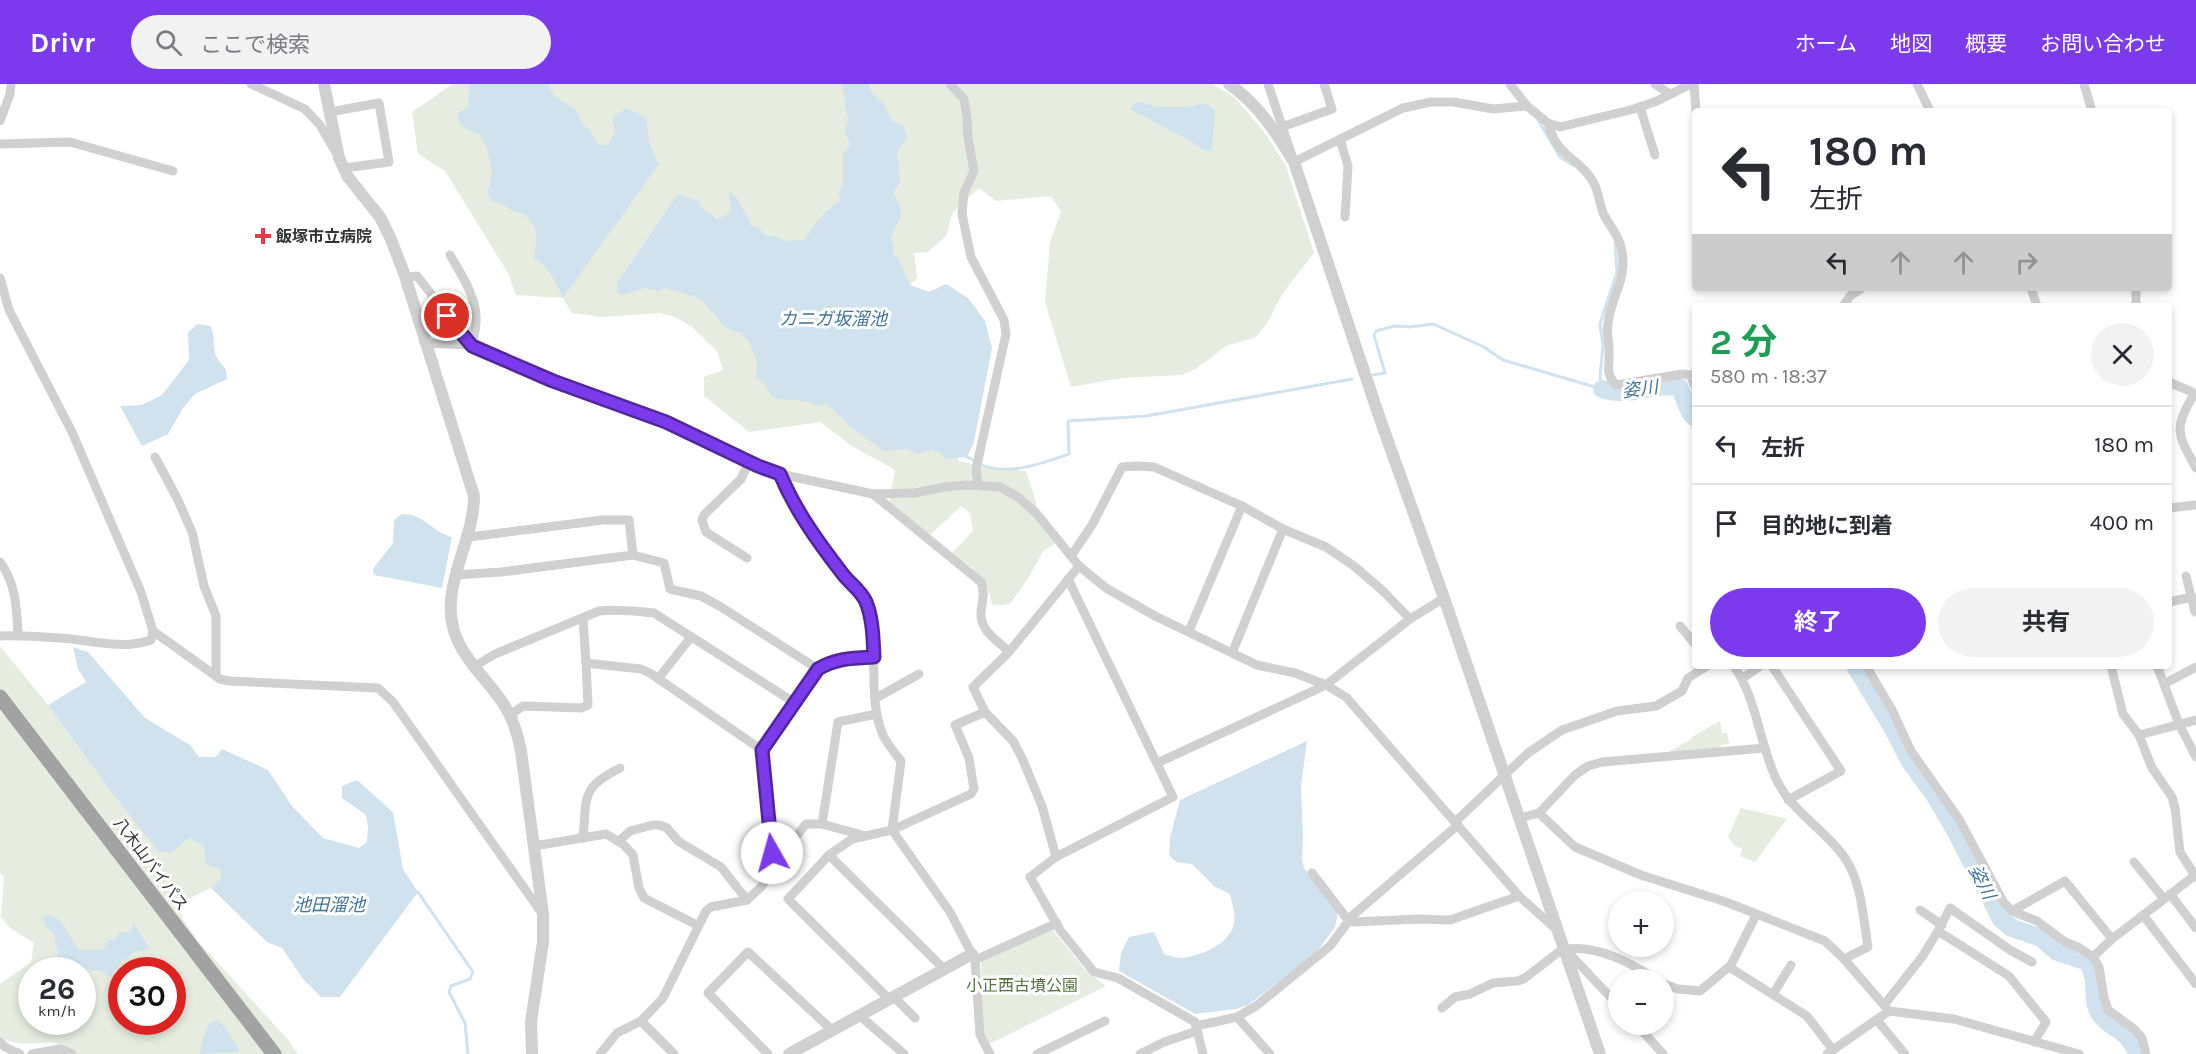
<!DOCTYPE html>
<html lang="ja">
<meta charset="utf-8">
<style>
:root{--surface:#fff;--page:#f2f2f3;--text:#2b2b33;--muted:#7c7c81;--line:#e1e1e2;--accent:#7c3aed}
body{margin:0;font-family:Karla,"Noto Sans JP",sans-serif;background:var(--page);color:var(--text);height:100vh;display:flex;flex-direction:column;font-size:22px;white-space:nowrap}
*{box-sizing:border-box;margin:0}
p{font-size:20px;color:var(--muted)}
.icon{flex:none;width:33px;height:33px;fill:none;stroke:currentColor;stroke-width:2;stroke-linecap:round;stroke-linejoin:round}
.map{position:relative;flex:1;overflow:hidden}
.panel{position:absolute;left:1692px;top:219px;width:480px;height:366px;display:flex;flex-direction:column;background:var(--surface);border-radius:6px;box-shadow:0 3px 9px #0003}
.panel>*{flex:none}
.top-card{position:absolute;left:1692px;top:24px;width:480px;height:183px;border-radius:6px;box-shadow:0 3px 9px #0003;background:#fff;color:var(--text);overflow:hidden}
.fabs{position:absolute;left:1608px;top:807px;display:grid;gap:12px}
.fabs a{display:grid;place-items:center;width:66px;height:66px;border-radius:50%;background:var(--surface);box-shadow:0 3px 9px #0003;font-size:30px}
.speed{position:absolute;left:18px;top:873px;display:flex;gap:12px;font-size:30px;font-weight:700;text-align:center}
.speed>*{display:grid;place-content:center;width:78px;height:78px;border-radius:50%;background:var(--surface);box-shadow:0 3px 9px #0003;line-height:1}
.speed small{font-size:15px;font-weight:400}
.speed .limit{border:9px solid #d22;background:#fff;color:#111}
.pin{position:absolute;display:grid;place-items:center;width:51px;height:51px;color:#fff;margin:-26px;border:3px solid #fff;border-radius:50%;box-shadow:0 2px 6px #0007}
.me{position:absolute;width:66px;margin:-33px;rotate:353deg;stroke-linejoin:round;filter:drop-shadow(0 0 4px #0008)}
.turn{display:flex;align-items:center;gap:21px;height:126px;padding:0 18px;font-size:27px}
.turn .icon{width:78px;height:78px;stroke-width:2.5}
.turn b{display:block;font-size:42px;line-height:51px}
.lanes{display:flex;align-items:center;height:57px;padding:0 18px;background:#0003;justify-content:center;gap:30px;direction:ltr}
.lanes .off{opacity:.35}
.round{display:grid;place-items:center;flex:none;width:63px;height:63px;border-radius:32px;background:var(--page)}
.head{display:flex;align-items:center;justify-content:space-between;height:102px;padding:0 18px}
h1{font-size:36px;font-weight:700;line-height:45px;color:#1e9e55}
.cta{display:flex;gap:12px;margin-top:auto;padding:12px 18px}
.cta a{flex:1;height:69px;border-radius:36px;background:var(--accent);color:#fff;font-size:24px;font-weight:700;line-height:69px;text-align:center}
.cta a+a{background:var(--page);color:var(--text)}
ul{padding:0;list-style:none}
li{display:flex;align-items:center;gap:18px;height:78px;padding:0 18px;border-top:2px solid var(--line)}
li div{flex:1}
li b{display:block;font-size:22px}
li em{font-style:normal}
header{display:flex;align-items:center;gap:36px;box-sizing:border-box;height:84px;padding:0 30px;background:var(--accent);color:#fff}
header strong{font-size:28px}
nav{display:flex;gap:33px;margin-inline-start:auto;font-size:21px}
.search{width:420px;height:54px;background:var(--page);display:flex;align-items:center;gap:15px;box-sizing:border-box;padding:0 21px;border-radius:33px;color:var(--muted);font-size:22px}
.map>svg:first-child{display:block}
</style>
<header>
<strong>Drivr</strong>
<div class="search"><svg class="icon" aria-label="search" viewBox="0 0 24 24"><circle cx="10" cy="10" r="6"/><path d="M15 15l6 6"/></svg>ここで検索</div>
<nav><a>ホーム</a><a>地図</a><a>概要</a><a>お問い合わせ</a></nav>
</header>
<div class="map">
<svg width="2196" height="970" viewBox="0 0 2196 970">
<rect width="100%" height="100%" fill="#fff"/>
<g fill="#e6ecdf" fill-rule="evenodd">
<polygon points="453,0 1213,0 1234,13 1248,29 1265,49 1286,82 1314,169 1283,209 1267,239 1256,253 1226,262 1197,284 1182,291 1122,294 1071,303 1045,218 1050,158 1061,128 1051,112 996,117 979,104 952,129 947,151 928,168 914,169 917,194 910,201 959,377 989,384 1026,387 1045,447 1055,460 1043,467 1027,496 1010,520 993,522 985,497 972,484 952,469 973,447 970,429 961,422 930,451 922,446 889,418 895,386 852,362 820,338 749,348 704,312 704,293 723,286 717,267 691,242 675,233 660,229 602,233 572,229 563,214 516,211 508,189 445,87 418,70 412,28"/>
<path d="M0,562L48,621L106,701L171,769L189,754L204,763L206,780L221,786V795L211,804L180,819L182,834L198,857L289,957L298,970H76C50,946 31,970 0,953V900L31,878L34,859L10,844L1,833L4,793L0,789ZM32,886H82V938H32ZM122,886H172V938H122Z"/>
<polygon points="1720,637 1722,649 1727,649 1729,660 1720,661 1721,665 1671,669 1670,667 1692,655 1692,653"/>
<polygon points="1741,724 1787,735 1755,778 1740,772 1742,765 1734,761 1728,753"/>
<polygon points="1052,845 1086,887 1106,902 987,961 983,950 981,878"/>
</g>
<g fill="#cfe2ee">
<path d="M469,0H548L554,12L575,25L584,42L589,45L597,59L607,62L615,48L613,34L625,25L638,29L647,37C647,54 650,65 659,80L563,214C556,199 550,183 534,175C537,159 539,139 523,130C520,128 516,128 513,127C505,122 501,118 491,117L487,110C495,88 491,71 480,51C466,43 461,47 457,29L468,24Z"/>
<path d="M842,0H870V7L884,20L891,36L903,41L907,53L897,69L900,98L893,109C909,137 898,129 891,155L893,159V170L898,175L910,201L929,208L946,200L968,214L985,237L992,264L974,358L967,373L945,375L940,368L932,366L918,370L907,365L884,367L852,344L827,320L818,322C803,313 788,319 772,313L765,300L756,294L757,278L750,259L741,249L726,244L700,214L665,204L658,207L645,204L622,211L617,208V199L678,110L698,117L701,124L709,128L716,135L723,133L731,127L729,107L737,114L752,142L759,144L765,151L774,152L787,157L804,156C813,141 826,127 840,116L839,106L843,99V70L850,61L845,46L848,36Z"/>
<path d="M1142,18C1148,20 1154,23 1160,23C1164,23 1187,23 1189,23C1202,20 1202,17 1215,26L1212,65L1206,67L1183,53L1130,25L1134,19Z"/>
<path d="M197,240L210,242C216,251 212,262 216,272C222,284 226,279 227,295L195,310L183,324L168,350L142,362L120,322L142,321L162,311L189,276L188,249Z"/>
<path d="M402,430C425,430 432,448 452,453L442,504L374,491L373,485L393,459L394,436Z"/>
<polygon points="73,563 88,568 145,634 190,661 199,673 216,673 222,665 268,686 292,722 323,754 359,764 367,758 368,744 366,731 342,714 342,702 357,696 393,728 403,785 418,808 340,913 321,913 303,895 282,864 267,858 211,804 221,795 221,786 206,780 204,763 189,754 171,769 159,768 106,701 48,621 86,598 78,585"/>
<path d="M1307,657L1301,702L1303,753L1302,776L1304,784L1338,828L1335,843L1316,869L1248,921L1236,925L1195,930L1119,887L1121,869L1129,853L1154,848L1164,870C1170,872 1177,874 1183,874C1201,871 1226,862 1233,843C1237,833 1232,820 1230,810L1214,802L1192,780L1176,778L1169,771L1170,754L1180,716Z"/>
<path d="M49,830C63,834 71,855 79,866L103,865L109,856L116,855L119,849L131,847L133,839L150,865L134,868L126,875L122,876L110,893L99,886L92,887C73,875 66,887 46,886L47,881L52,879L58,870L54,850C47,844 44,842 43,832Z"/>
<polygon points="218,936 227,946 240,968 200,970 204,952 210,939"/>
</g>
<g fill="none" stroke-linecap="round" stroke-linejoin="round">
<g stroke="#cfe2ee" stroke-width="3">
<polyline points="1538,36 1560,73 1574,82"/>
<polyline points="1373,291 1385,289 1374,251 1376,247 1395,242 1410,243 1433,240 1484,263 1503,276 1602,305 1600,293 1603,261 1600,240 1617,188 1615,159"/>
<polyline points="967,373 975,377"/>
<path d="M980,380C1006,393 1044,379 1069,370L1068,337L1146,332L1352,295"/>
<polyline points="418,808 473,888 470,895 451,902 449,908 465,939 468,970"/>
</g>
<g stroke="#cfe2ee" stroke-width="18">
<path d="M1602,305C1631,315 1656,297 1680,304L1690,329L1695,334"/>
<path d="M1855,582L1892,643L1910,678L1935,712L1956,748L2001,835L2012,844L2041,854L2057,868L2088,878C2090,882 2092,887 2093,892C2096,904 2092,918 2099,929C2109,946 2128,943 2137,970"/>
</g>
<g stroke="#d0d0d0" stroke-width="9">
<polyline points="251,0 305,25 320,41 335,67"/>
<polyline points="950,0 964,15 967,33 968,54 974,87 964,109 962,130 971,173 1004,236 1006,250 976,385 978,400"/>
<polyline points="1268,0 1294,78 1403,24 1431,18 1454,18 1493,25 1527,22"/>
<polyline points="1510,0 1527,22 1548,39 1560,43 1634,25 1657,17 1691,0"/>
<polyline points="1655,0 1670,10"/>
<polyline points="1694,0 1696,27"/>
<polyline points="1917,0 1930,27"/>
<polyline points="2084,0 2092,27"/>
<polyline points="1640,23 1655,71"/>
<polyline points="330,28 379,19 389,78 344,84"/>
<polyline points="0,37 10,10 11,0"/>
<path d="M1548,39C1558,75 1576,71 1592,96C1599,106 1599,120 1604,131C1611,144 1620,153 1622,168C1627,196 1611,213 1608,239C1606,250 1610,261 1609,272C1609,284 1606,291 1616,301L1682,290L1690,291L1695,302"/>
<polyline points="1282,43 1332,25 1324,0"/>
<polyline points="1340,55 1348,82 1345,133"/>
<polyline points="0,60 70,58 173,87"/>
<path d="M450,171C461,190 478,215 476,238C476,246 473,254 472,262"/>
<polyline points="405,193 417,192 472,262"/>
<path d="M0,194L9,226L72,348L141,508L153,547L151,556C127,565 96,558 71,555C47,553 24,551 0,552"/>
<polyline points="2031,204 2037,222"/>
<polyline points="2136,204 2136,222"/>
<polyline points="1843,222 1850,212 1862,204"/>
<polyline points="424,259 468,261 478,264 553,297 666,338 758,382 780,390 873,410 915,409 944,403 967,401 1000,403 1018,413 1037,430 1079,482 1106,504 1155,532 1257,581 1295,589 1326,601 1346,613 1520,813 1557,846"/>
<path d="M2169,298L2192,308L2193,312C2173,345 2178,351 2196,384"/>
<polyline points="155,373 177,414 192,448 204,502 216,532 216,592"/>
<path d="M780,390C795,426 818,461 843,491C851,500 862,507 866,519C881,560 866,613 883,651C887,660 895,669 901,677L892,746L950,828L975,876L1057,839"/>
<path d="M873,410L981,498C986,514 981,516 981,531C981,547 998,557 1009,568"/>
<polyline points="2169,424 2196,421"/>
<polyline points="469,453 603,436 629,436 633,471"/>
<polyline points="1071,472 1092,441 1122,383 1137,382 1154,383 1242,422 1283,445 1326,463 1354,482 1383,507 1410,535"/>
<polyline points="747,474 706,448 702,436 704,431 741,395 749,378"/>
<path d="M0,478C16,499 17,526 18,551"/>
<polyline points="456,491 501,488 633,471 664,479 670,505 701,512 721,523 818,585"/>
<polyline points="2186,492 2195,528"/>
<polyline points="1068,495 1173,713 1056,773 1030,793 1060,846 1094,888 1118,894 1195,938 1203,970"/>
<polyline points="2169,518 2192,513"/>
<polyline points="583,534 586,579"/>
<polyline points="1680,542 1695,560"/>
<polyline points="153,547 220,595 229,597 378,604 393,618 541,828"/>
<polyline points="1189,547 1242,422"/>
<polyline points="1232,569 1283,445"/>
<path d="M475,582L495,570L599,527C617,525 635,527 654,529L795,619"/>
<path d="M1734,582C1756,614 1759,655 1774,690C1788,726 1824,744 1845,774C1862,800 1863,833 1868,863L1844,875"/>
<polyline points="1772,582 1841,687 1788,716"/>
<polyline points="1866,582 1891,624 1911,667 1959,735 2004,819 2012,827 2037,837 2065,858 2078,863 2093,873 2099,883 2104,914 2108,926 2134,945 2142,954 2146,970"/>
<polyline points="2111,582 2123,630 2139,651 2152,684 2172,713 2175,724 2180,768 2196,793"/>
<polyline points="2157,582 2179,640 2196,673"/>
<polyline points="1743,594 1760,582"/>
<polyline points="658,595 691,553"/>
<polyline points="2164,600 2196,583"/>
<polyline points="876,614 919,590"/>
<polyline points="510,631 523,622 581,624 588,621 586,579 641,585 650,589 762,666"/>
<polyline points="2139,651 2196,636"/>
<polyline points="1157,679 1326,601 1410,535 1444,514"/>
<polyline points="1539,729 1575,763 1641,791 1726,818 1825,857 1844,875 1889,927 1954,935 2079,970"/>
<polyline points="1520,734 1539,729 1575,691 1588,682 1602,678 1765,664"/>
<polyline points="1455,738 1528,669 1562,646 1617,627 1656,622 1682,607 1688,594 1707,582"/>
<polyline points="822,740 838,638 876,630"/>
<path d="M583,754C587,713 580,704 620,684"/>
<polyline points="619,757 630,747 653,741 659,741 667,744 678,757 721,783 747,816"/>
<polyline points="534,762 606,750 624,761 633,771 639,804 644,814 697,841"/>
<polyline points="829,771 943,884"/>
<polyline points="1056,773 1042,722 1022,674 1013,657 985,628 973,603 1009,568 1079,482"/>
<polyline points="2134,778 2164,815"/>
<polyline points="773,782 806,740 822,740 862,751"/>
<polyline points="1312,789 1348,836 1354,838 1419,835 1450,836 1519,812"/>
<polyline points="2170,810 2196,844"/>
<polyline points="1920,826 1942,841"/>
<polyline points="2012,827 2065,797 2112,855 2194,792"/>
<polyline points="2143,831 2196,900"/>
<polyline points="1938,847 1950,824 2010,866 2032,878"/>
<path d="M1567,865C1598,861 1631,879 1657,896"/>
<polyline points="2093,873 2112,855"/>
<polyline points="975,876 980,951 990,970"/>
<polyline points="1729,883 1807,932 1833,966"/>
<polyline points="1664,900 1678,905 1700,907 1731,881 1756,831"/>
<polyline points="1773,910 1791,881"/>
<polyline points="893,912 915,934"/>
<polyline points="889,915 788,815 829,771 852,755 892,746 971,710 974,705 969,674 955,641 985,628"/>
<polyline points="1884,921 1922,873 1938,847 2009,892 2046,938 2034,958"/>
<polyline points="1442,924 1455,913 1470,910 1493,899 1518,897 1525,894 1564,864 1618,921"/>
<polyline points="859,931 904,970"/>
<polyline points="1237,933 1270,970"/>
<polyline points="1877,936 1905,970"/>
<polyline points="1636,940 1663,970"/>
<polyline points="1196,942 1237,933 1256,922 1330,862 1353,831 1458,741"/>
<polyline points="0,958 5,963 20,970"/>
<polyline points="32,970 60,965 72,970"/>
<polyline points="600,970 617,949 641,937"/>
<path d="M674,970L641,937L663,914L706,827L711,823L747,816L762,802L773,782L762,666L818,585C836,574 853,574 874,573"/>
<polyline points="768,970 708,909 748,868 832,946"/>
<polyline points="1037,970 1105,937"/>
<polyline points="1140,970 1164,958 1197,947"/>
<polyline points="1827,970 1889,927"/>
</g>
<g stroke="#d0d0d0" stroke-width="12">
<path d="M324,0L339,74L348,93L380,133L390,153L404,189L474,412C474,457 442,499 453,543C460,574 490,597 506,624C514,637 518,652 521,667L543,830V858L531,938L532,970"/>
<path d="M1229,0C1258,20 1276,48 1294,78L1380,335L1444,514L1600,970"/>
<polyline points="789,970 972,870"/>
</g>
<polyline stroke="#a2a2a2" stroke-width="15" points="0,613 274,970"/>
</g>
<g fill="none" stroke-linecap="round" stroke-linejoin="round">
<defs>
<path id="route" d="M447,232L472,262L553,297L666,338L758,382L780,390C795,426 818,458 842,489C849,499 861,506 866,518C873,535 873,555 874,573C853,574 836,574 818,585L762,666L772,769"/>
</defs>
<use href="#route" stroke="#51269a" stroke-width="15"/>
<use href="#route" stroke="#7c3aed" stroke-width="10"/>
</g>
<path fill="#e63946" stroke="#fff" stroke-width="2" d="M260 143h6v6h6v6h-6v6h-6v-6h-6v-6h6z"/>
<g text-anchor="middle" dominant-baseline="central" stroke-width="6" stroke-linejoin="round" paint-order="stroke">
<g font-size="16" font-weight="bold" fill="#333" stroke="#fff" text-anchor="start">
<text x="276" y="152">飯塚市立病院</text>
</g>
<g font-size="16" fill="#333" stroke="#fff">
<text transform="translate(151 780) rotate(53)">八木山バイパス</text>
</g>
<g font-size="16" fill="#56703f" stroke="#fff">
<text x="1022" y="901">小正西古墳公園</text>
</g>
<g font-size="18" font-style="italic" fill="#3f7597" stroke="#fff">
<text x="833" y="235">カニガ坂溜池</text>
<text transform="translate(1640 305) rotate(-7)">姿川</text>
<text transform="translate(1982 798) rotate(63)">姿川</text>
<text x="329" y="821">池田溜池</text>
</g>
</g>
</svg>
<div class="fabs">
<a>+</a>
<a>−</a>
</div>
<div class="speed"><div>26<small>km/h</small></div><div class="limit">30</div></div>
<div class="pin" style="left:447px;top:232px;background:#d93025"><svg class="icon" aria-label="arrive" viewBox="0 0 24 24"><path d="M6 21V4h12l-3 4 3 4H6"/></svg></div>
<svg class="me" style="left:772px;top:769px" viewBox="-20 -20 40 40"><circle r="19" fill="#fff"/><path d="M0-13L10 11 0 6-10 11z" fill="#7c3aed"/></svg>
<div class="top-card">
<div class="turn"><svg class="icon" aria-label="left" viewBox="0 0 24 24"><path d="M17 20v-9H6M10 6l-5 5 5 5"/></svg><div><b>180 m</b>左折</div></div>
<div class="lanes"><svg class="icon" aria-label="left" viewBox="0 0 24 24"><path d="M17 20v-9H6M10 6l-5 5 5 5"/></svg><svg class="icon off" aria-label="ahead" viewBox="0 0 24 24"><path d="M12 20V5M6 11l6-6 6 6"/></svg><svg class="icon off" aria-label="ahead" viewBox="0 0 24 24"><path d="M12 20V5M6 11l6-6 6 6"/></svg><svg class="icon off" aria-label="right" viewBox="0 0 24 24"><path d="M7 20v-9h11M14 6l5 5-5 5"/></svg></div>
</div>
<section class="panel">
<div class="head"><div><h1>2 分</h1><p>580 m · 18:37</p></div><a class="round"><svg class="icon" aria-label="close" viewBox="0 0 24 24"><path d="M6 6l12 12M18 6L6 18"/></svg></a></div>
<ul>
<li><svg class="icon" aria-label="left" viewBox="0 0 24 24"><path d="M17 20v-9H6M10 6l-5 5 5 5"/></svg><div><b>左折</b></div><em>180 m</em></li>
<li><svg class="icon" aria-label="arrive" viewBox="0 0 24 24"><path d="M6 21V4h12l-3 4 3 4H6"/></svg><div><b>目的地に到着</b></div><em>400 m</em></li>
</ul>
<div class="cta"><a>終了</a><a>共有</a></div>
</section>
</div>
